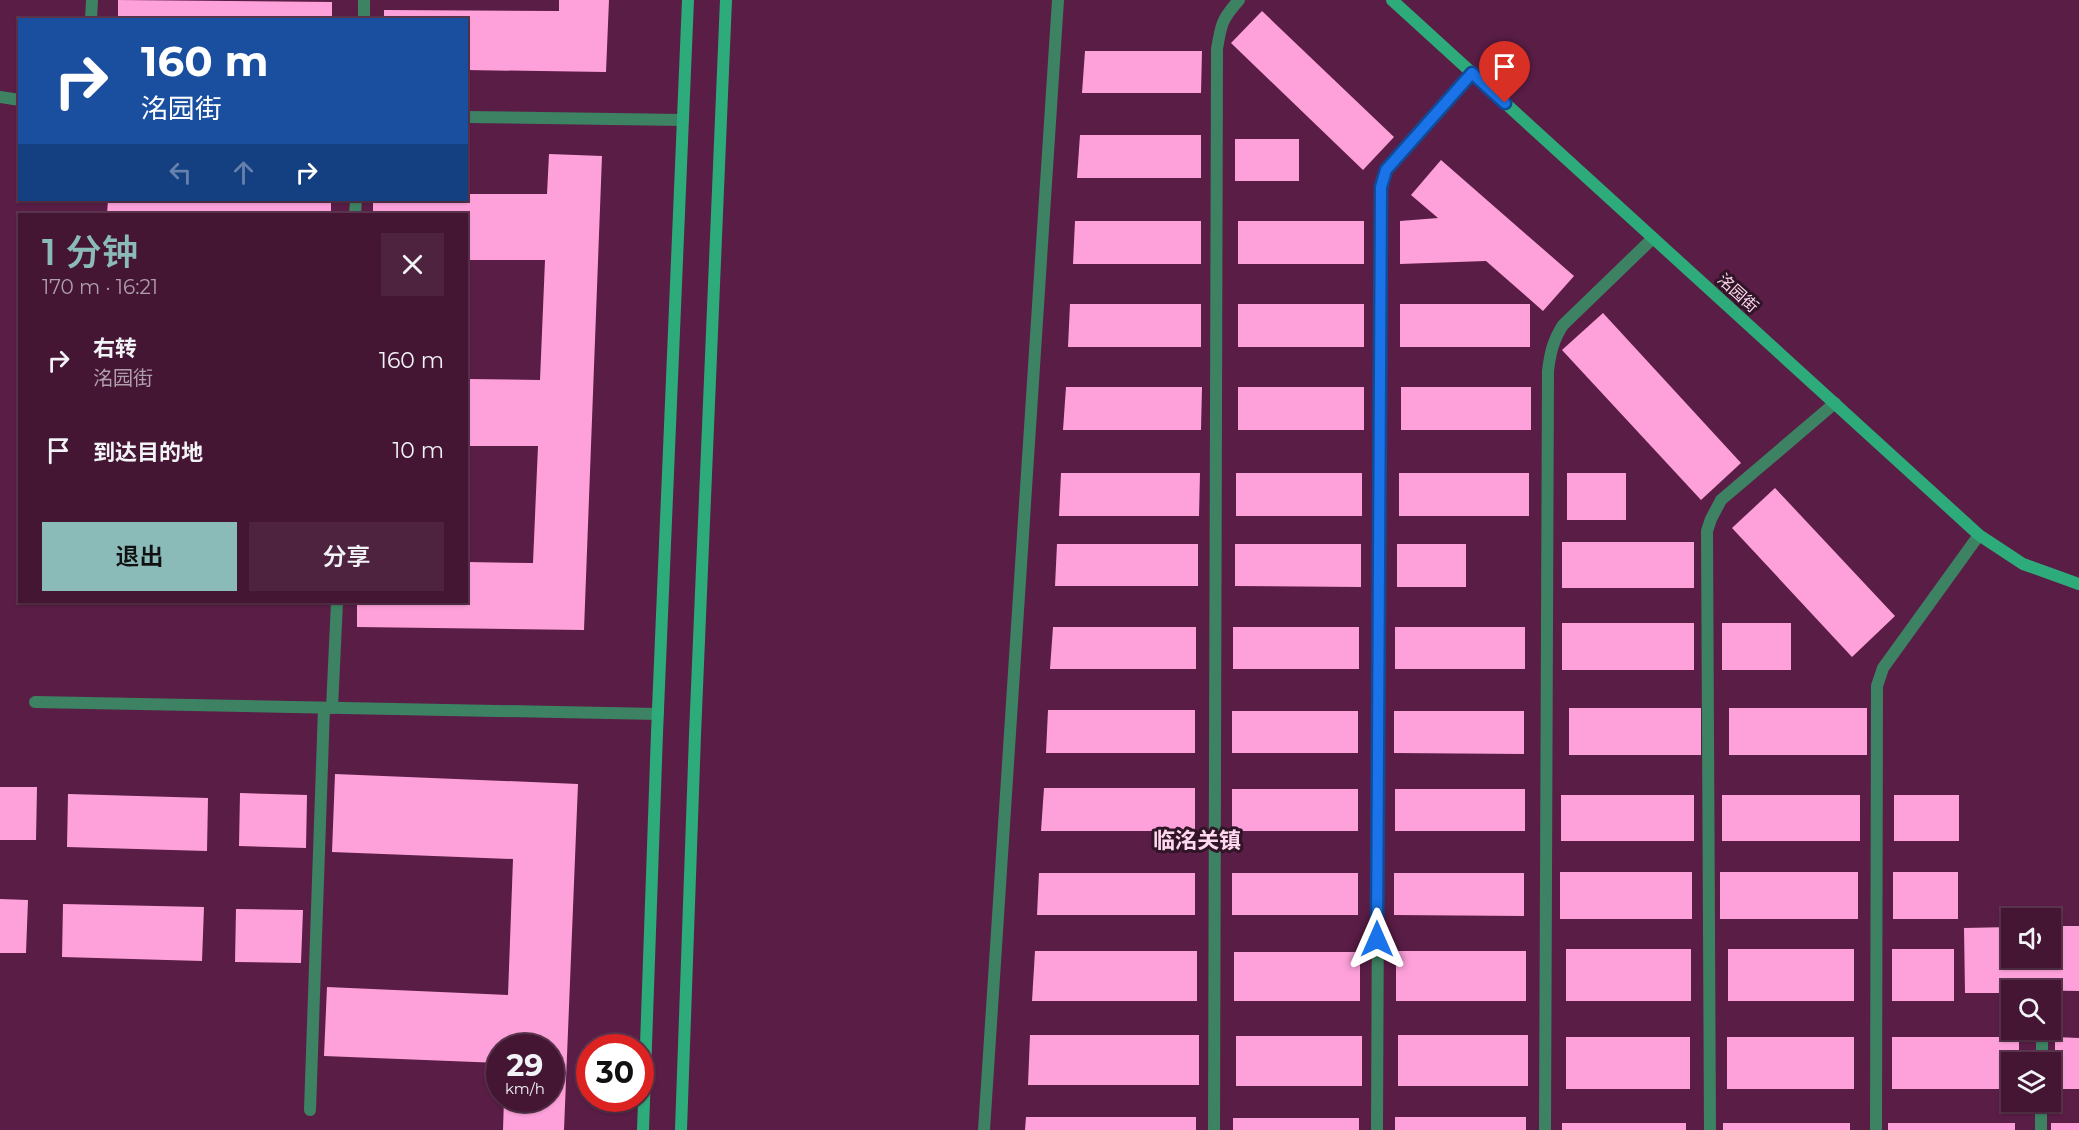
<!DOCTYPE html>
<html lang="zh">
<meta charset="utf-8">
<style>
:root{--surface:#441634;--page:#4e2340;--text:#f1f3f6;--muted:#af9fac;--line:#5c354f;--accent:#8bbbb9}
body{margin:0;font-family:Montserrat,"Noto Sans SC",sans-serif;background:var(--page);color:var(--text);height:100vh;display:flex;flex-direction:column;font-size:22px;white-space:nowrap}
*{box-sizing:border-box;margin:0}
p{font-size:20px;color:var(--muted)}
.icon{flex:none;width:33px;height:33px;fill:none;stroke:currentColor;stroke-width:2;stroke-linecap:round;stroke-linejoin:round}
.map{position:relative;flex:1;overflow:hidden}
.side{position:absolute;left:18px;top:213px;width:450px;height:390px;display:flex;flex-direction:column;background:var(--surface);border-radius:0px;box-shadow:0 2px 4px #0004,0 0 0 2px var(--line)}
.side>*{flex:none}
.hud{position:absolute;left:18px;top:18px;width:450px;height:183px;border-radius:0px;box-shadow:0 2px 4px #0004,0 0 0 2px var(--line);background:#1a4fa0;color:#fff;overflow:hidden}
.tools{position:absolute;left:2001px;top:908px;display:grid;gap:12px}
.tools a{display:grid;place-items:center;width:60px;height:60px;border-radius:0px;background:var(--surface);box-shadow:0 2px 4px #0004,0 0 0 2px var(--line);font-size:30px}
.speed{position:absolute;left:486px;top:1034px;display:flex;gap:12px;font-size:30px;font-weight:700;text-align:center}
.speed>*{display:grid;place-content:center;width:78px;height:78px;border-radius:50%;background:var(--surface);box-shadow:0 2px 4px #0004,0 0 0 2px var(--line);line-height:1}
.speed small{font-size:15px;font-weight:400}
.speed .limit{border:9px solid #d22;background:#fff;color:#111}
.pin{position:absolute;display:grid;place-items:center;width:51px;height:51px;color:#fff;margin:-62px -26px;border-radius:50% 50% 50% 0;rotate:-45deg;box-shadow:0 0 6px #0007}
.pin .icon{rotate:45deg}
.me{position:absolute;width:66px;margin:-33px;rotate:0deg;stroke-linejoin:round;filter:drop-shadow(0 0 4px #0008)}
.turn{display:flex;align-items:center;gap:21px;height:126px;padding:0 24px;font-size:27px}
.turn .icon{width:78px;height:78px;stroke-width:2.5}
.turn b{display:block;font-size:42px;line-height:51px}
.lanes{display:flex;align-items:center;height:57px;padding:0 24px;background:#0003;justify-content:center;gap:30px;direction:ltr}
.lanes .off{opacity:.35}
.round{display:grid;place-items:center;flex:none;width:63px;height:63px;border-radius:0px;background:var(--page)}
.headline{display:flex;align-items:center;justify-content:space-between;height:102px;padding:0 24px}
h1{font-size:36px;font-weight:600;line-height:45px;color:var(--accent)}
.primary-button{display:flex;gap:12px;margin-top:auto;padding:12px 24px}
.primary-button a{flex:1;height:69px;border-radius:0px;background:var(--accent);color:#111;font-size:24px;font-weight:600;line-height:69px;text-align:center}
.primary-button a+a{background:var(--page);color:var(--text)}
ul{padding:0;list-style:none}
li{display:flex;align-items:center;gap:18px;height:90px;padding:0 24px}
li div{flex:1}
li b{display:block;font-size:22px}
li em{font-style:normal}
.map>svg:first-child{display:block}
</style>
<div class="map">
<svg width="2079" height="1130" viewBox="0 0 2079 1130">
<rect width="100%" height="100%" fill="#5a1d46"/>
<g fill="#fea1db">
<polygon points="118,0 332,2 332,20 118,20"/>
<polygon points="559,0 609,0 606,72 466,70 466,20 384,20 384,10 559,11"/>
<polygon points="1262,11 1394,137 1363,170 1231,43"/>
<polygon points="1085,51 1202,51 1201,93 1082,93"/>
<polygon points="1080,135 1201,135 1201,178 1077,178"/>
<rect x="1235" y="139" width="64" height="42"/>
<polygon points="549,154 602,156 584,630 357,627 357,602 466,602 466,562 533,563 538,446 466,446 466,379 540,380 545,260 466,260 466,214 373,214 373,200 466,200 466,194 547,194"/>
<polygon points="1441,160 1574,276 1543,311 1486,261 1400,264 1400,221 1438,218 1411,195"/>
<polygon points="108,200 331,200 331,214 107,214"/>
<polygon points="1075,221 1201,221 1201,264 1073,264"/>
<rect x="1238" y="221" width="126" height="43"/>
<polygon points="1070,304 1201,304 1201,347 1068,347"/>
<rect x="1238" y="304" width="126" height="43"/>
<rect x="1400" y="304" width="130" height="43"/>
<polygon points="1603,313 1741,463 1701,500 1562,350"/>
<polygon points="1066,387 1202,387 1201,430 1063,430"/>
<rect x="1238" y="387" width="126" height="43"/>
<rect x="1401" y="387" width="130" height="43"/>
<polygon points="1061,473 1200,473 1199,516 1059,516"/>
<rect x="1236" y="473" width="126" height="43"/>
<rect x="1399" y="473" width="130" height="43"/>
<rect x="1567" y="473" width="59" height="47"/>
<polygon points="1775,488 1895,616 1852,657 1732,528"/>
<rect x="1562" y="542" width="132" height="46"/>
<polygon points="1057,544 1198,544 1198,586 1055,586"/>
<polygon points="1235,544 1361,544 1361,587 1235,586"/>
<rect x="1397" y="544" width="69" height="43"/>
<rect x="1562" y="623" width="132" height="47"/>
<rect x="1722" y="623" width="69" height="47"/>
<polygon points="1053,627 1196,627 1196,669 1050,669"/>
<rect x="1233" y="627" width="126" height="42"/>
<rect x="1395" y="627" width="130" height="42"/>
<rect x="1569" y="708" width="132" height="47"/>
<rect x="1729" y="708" width="138" height="47"/>
<polygon points="1048,710 1195,710 1195,753 1046,753"/>
<rect x="1232" y="711" width="126" height="42"/>
<polygon points="1394,711 1524,711 1524,754 1394,753"/>
<polygon points="335,774 578,784 564,1130 503,1130 504,1098 550,1098 550,1047 500,1047 500,1063 324,1056 327,987 508,995 513,859 332,852"/>
<polygon points="0,787 37,787 36,840 0,840"/>
<polygon points="1044,788 1195,788 1195,831 1041,831"/>
<rect x="1232" y="789" width="126" height="42"/>
<rect x="1395" y="789" width="130" height="42"/>
<polygon points="240,793 307,795 306,848 239,846"/>
<polygon points="68,794 208,798 207,851 67,847"/>
<rect x="1561" y="795" width="133" height="46"/>
<rect x="1722" y="795" width="138" height="46"/>
<rect x="1894" y="795" width="65" height="46"/>
<rect x="1560" y="872" width="132" height="47"/>
<rect x="1720" y="872" width="138" height="47"/>
<rect x="1893" y="872" width="65" height="47"/>
<polygon points="1039,873 1195,873 1195,915 1037,915"/>
<rect x="1232" y="873" width="126" height="42"/>
<polygon points="1394,873 1524,873 1524,916 1394,915"/>
<polygon points="0,899 28,900 26,953 0,953"/>
<polygon points="63,904 204,907 202,961 62,957"/>
<polygon points="236,909 303,910 301,963 235,962"/>
<polygon points="2050,926 2079,926 2079,991 2012,990 2012,993 1965,993 1964,928 2012,927 2012,957 2050,957"/>
<rect x="1566" y="949" width="125" height="52"/>
<rect x="1728" y="949" width="126" height="52"/>
<rect x="1892" y="949" width="62" height="52"/>
<polygon points="1035,951 1197,951 1197,1001 1032,1001"/>
<rect x="1396" y="951" width="130" height="50"/>
<rect x="1234" y="952" width="126" height="49"/>
<polygon points="1030,1035 1199,1035 1199,1085 1028,1085"/>
<rect x="1398" y="1035" width="130" height="51"/>
<rect x="1236" y="1036" width="126" height="50"/>
<rect x="1566" y="1037" width="124" height="52"/>
<rect x="1727" y="1037" width="127" height="52"/>
<polygon points="1892,1037 2019,1037 2019,1062 2012,1062 2012,1089 1892,1089"/>
<polygon points="2055,1037 2079,1038 2079,1089 2055,1089"/>
<polygon points="1026,1117 1196,1117 1196,1130 1025,1130"/>
<rect x="1395" y="1117" width="131" height="13"/>
<rect x="1233" y="1118" width="126" height="12"/>
<rect x="1562" y="1123" width="124" height="7"/>
<rect x="1723" y="1123" width="127" height="7"/>
<rect x="1888" y="1123" width="127" height="7"/>
<rect x="2051" y="1123" width="28" height="7"/>
</g>
<g fill="none" stroke-linecap="round" stroke-linejoin="round">
<g stroke="#3d8263" stroke-width="12">
<polyline points="91,20 92,0"/>
<polyline points="364,20 364,0"/>
<polyline points="355,214 356,200"/>
<polyline points="35,702 658,714"/>
<polyline points="332,708 337,602"/>
<polyline points="2042,1062 2042,1029"/>
<polyline points="310,1110 324,708"/>
<polyline points="2041,1130 2041,1101"/>
</g>
<g stroke="#3d8263" stroke-width="12">
<polyline points="0,97 20,100"/>
<polyline points="466,117 683,120"/>
<polyline points="984,1130 1058,0"/>
<path d="M1214,1130L1217,49C1221,24 1222,19 1239,0"/>
<polyline points="1377,1130 1381,187 1386,170 1472,73"/>
<path d="M1545,1130L1548,371C1550,354 1553,340 1563,325L1653,238"/>
<polyline points="1710,1130 1707,531 1711,519 1721,500 1835,403"/>
<polyline points="1876,1130 1877,686 1883,668 1979,535"/>
</g>
<g stroke="#2eab7a" stroke-width="12">
<polyline points="1392,0 1979,535 2023,564 2079,584"/>
<polyline points="643,1130 657,733 688,0"/>
<polyline points="681,1130 695,735 726,0"/>
</g>
</g>
<g fill="none" stroke-linecap="round" stroke-linejoin="round">
<defs>
<polyline id="route" points="1377,939 1381,187 1386,170 1472,73 1505,103"/>
</defs>
<use href="#route" stroke="#114b97" stroke-width="15"/>
<use href="#route" stroke="#1a73e8" stroke-width="10"/>
</g>
<g text-anchor="middle" dominant-baseline="central" stroke-width="6" stroke-linejoin="round" paint-order="stroke">
<g font-size="16" fill="#ffd8ef" stroke="#2f1526">
<text transform="translate(1738 293) rotate(42)">洺园街</text>
</g>
<g font-size="22" font-weight="bold" fill="#ffd8ef" stroke="#2f1526">
<text x="1197" y="840">临洺关镇</text>
</g>
</g>
</svg>
<div class="tools">
<a><svg class="icon" aria-label="sound" viewBox="0 0 24 24"><path d="M4 9h4l5-4v14l-5-4H4zM17 9q2 3 0 6"/></svg></a>
<a><svg class="icon" aria-label="search" viewBox="0 0 24 24"><circle cx="10" cy="10" r="6"/><path d="M15 15l6 6"/></svg></a>
<a><svg class="icon" aria-label="layers" viewBox="0 0 24 24"><path d="M12 4l9 5-9 5-9-5zM3 14l9 5 9-5"/></svg></a>
</div>
<div class="speed"><div>29<small>km/h</small></div><div class="limit">30</div></div>
<div class="pin" style="left:1505px;top:103px;background:#d93025"><svg class="icon" aria-label="arrive" viewBox="0 0 24 24"><path d="M6 21V4h12l-3 4 3 4H6"/></svg></div>
<svg class="me" style="left:1377px;top:939px" viewBox="-20 -20 40 40"><path d="M0-17L14 15 0 8-14 15z" fill="#1a73e8" stroke="#fff" stroke-width="4"/></svg>
<div class="hud">
<div class="turn"><svg class="icon" aria-label="right" viewBox="0 0 24 24"><path d="M7 20v-9h11M14 6l5 5-5 5"/></svg><div><b>160 m</b>洺园街</div></div>
<div class="lanes"><svg class="icon off" aria-label="left" viewBox="0 0 24 24"><path d="M17 20v-9H6M10 6l-5 5 5 5"/></svg><svg class="icon off" aria-label="ahead" viewBox="0 0 24 24"><path d="M12 20V5M6 11l6-6 6 6"/></svg><svg class="icon" aria-label="right" viewBox="0 0 24 24"><path d="M7 20v-9h11M14 6l5 5-5 5"/></svg></div>
</div>
<section class="side">
<div class="headline"><div><h1>1 分钟</h1><p>170 m · 16:21</p></div><a class="round"><svg class="icon" aria-label="close" viewBox="0 0 24 24"><path d="M6 6l12 12M18 6L6 18"/></svg></a></div>
<ul>
<li><svg class="icon" aria-label="right" viewBox="0 0 24 24"><path d="M7 20v-9h11M14 6l5 5-5 5"/></svg><div><b>右转</b><p>洺园街</p></div><em>160 m</em></li>
<li><svg class="icon" aria-label="arrive" viewBox="0 0 24 24"><path d="M6 21V4h12l-3 4 3 4H6"/></svg><div><b>到达目的地</b></div><em>10 m</em></li>
</ul>
<div class="primary-button"><a>退出</a><a>分享</a></div>
</section>
</div>
